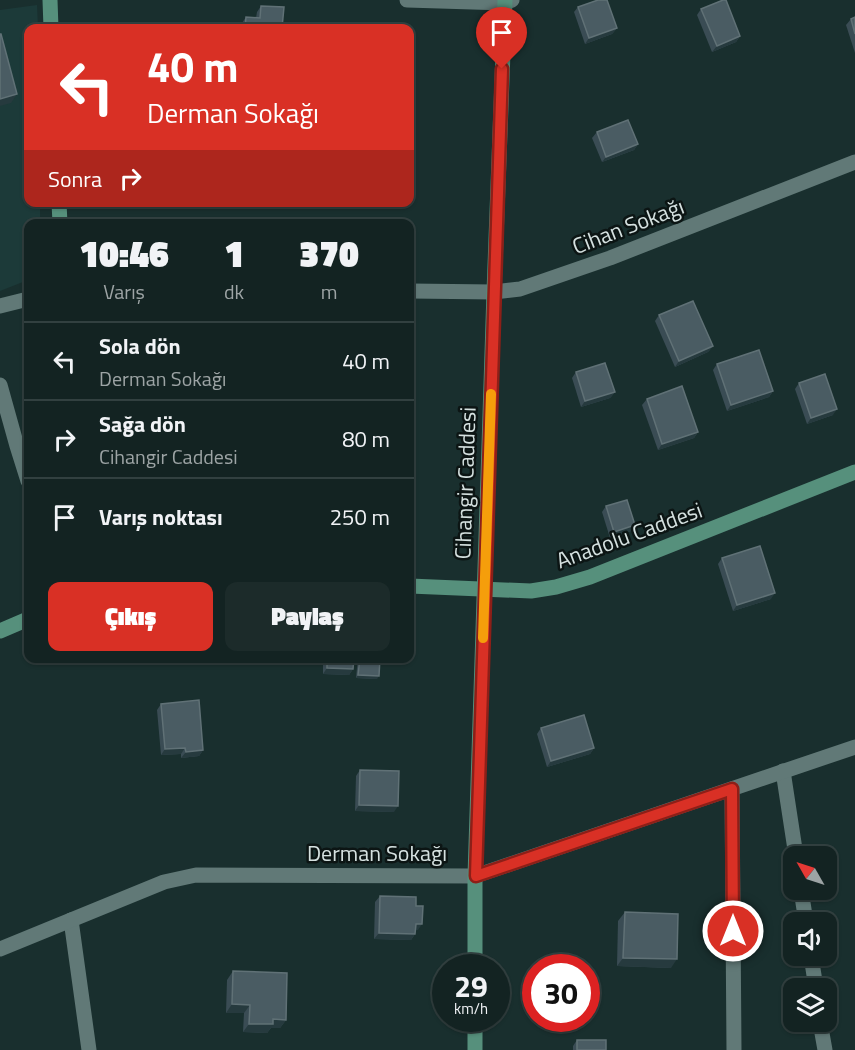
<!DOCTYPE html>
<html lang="tr">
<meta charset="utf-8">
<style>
:root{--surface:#132322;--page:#1c2b2a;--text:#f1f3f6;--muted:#9da4a5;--line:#324040;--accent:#d93025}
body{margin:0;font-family:"Titillium Web",sans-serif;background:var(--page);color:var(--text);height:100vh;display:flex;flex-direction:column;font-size:22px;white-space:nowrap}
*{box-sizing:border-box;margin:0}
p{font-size:20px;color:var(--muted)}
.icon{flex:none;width:33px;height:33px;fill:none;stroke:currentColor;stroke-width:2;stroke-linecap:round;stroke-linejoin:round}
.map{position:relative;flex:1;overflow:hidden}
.panel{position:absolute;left:24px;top:219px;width:390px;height:444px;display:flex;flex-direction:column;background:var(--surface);border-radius:12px;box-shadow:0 2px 4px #0004,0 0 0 2px var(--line)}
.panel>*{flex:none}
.hud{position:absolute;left:24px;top:24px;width:390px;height:183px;border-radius:12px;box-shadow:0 2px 4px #0004,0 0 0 2px var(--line);background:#d93025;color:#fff;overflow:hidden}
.needle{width:39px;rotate:309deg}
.fabs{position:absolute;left:783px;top:846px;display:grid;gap:12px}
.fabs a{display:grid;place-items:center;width:54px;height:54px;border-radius:12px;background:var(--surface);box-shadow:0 2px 4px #0004,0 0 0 2px var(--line);font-size:30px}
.speed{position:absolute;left:432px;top:954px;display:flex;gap:12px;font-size:30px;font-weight:700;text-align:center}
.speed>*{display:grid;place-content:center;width:78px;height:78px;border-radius:50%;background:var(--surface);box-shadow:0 2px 4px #0004,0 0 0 2px var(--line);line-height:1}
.speed small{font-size:15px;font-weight:400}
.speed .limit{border:9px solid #d22;background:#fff;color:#111}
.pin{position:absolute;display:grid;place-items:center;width:51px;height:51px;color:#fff;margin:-62px -26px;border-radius:50% 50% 50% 0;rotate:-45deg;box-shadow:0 0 6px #0007}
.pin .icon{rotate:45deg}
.me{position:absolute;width:66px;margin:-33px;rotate:0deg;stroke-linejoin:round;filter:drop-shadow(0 0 4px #0008)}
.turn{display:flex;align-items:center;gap:21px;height:126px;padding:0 24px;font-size:27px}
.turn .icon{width:78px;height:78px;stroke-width:2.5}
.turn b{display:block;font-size:42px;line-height:51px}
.then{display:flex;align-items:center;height:57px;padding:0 24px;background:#0003;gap:12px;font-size:22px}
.eta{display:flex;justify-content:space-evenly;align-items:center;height:102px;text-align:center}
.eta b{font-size:36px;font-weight:800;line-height:42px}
.button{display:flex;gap:12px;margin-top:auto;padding:12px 24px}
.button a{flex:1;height:69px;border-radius:12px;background:var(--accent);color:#fff;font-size:24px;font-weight:800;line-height:69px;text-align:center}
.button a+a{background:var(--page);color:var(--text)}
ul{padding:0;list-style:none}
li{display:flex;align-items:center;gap:18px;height:78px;padding:0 24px;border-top:2px solid var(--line)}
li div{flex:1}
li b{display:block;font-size:22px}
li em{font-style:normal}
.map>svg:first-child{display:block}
</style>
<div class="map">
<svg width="855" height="1050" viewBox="0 0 855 1050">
<rect width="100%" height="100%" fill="#192f2e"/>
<polygon fill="#1c3a39" points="37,5 38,28 28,28 28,202 40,203 40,223 28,224 28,280 0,291 0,10"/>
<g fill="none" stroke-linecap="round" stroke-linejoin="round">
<g stroke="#617977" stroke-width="15">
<polyline points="407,0 505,3 512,0"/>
<polyline points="410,291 494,292 520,289 610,258 855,162"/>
<polyline points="0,306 28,299"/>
<polyline points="0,385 17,446 28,481"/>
<polyline points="783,771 796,856"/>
<polyline points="732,789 734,1050"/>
<polyline points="801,890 806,922"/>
<polyline points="71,920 89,1050"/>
<polyline points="0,949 164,882 196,875 475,876 855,747"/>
<polyline points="811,956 816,988"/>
<polyline points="820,1022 825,1050"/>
</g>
<g stroke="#56907c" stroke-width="15">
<polyline points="50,0 51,28"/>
<polyline points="59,202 60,224"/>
<polyline points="410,586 531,591 556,587 590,577 855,472"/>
<polyline points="0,631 28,619"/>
<polyline points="475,968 475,876 494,292 505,0"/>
<polyline points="475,1050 475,1018"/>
</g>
</g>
<g fill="#3a4c54">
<polygon points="261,6 282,28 241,28 242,23 246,17 256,18 257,12"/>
<polygon points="578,7 617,28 612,34 585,44 574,12"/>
<polygon points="701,9 740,36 736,42 712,52 697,15"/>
<polygon points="855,17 855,53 846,25 851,19"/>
<polygon points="597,132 638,144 634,150 602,162 592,138"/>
<polygon points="659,315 713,346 708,352 675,367 655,321"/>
<polygon points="717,364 773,391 769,397 727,411 713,370"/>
<polygon points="576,372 615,392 610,398 581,407 572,378"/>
<polygon points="799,383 833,415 807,424 795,389"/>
<polygon points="647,399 698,432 694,438 658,450 642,405"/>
<polygon points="606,506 631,531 610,538 602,512"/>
<polygon points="722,558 771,599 733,611 718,564"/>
<polygon points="323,658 354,658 353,669 349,675 323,674"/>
<polygon points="358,658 380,658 377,679 356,678"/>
<polygon points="161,704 203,750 199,756 181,758 181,754 161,755 157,710"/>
<polygon points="541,728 594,748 590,754 547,767 537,734"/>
<polygon points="360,770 394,812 355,811 356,776"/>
<polygon points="380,896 416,906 418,930 416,930 415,934 411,940 374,939 375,902"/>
<polygon points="625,912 671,968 617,966 618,921"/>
<polygon points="233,971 286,1020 280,1028 271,1028 267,1033 243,1032 244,1013 226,1013 227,980"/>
<polygon points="577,1040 606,1050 573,1050 573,1046"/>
</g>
<g fill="#263a3e">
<polygon points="617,28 612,34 585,44 589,38"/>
<polygon points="740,36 736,42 712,52 717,46"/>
<polygon points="17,94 11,103 0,106 0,99"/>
<polygon points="638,144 634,150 602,162 606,157"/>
<polygon points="713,346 708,352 675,367 679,361"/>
<polygon points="773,391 769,397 727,411 731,405"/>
<polygon points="615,392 610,398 581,407 585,401"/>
<polygon points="837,409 833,415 807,424 811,418"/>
<polygon points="698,432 694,438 658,450 662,444"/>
<polygon points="635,525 631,531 610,538 614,532"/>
<polygon points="775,593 771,599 733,611 737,605"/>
<polygon points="327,668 353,669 349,675 323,674"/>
<polygon points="358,675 379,676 377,679 356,678"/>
<polygon points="185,748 181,754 161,755 165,749"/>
<polygon points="594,748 590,754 547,767 551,761"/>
<polygon points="203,750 199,756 181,758 186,752"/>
<polygon points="359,805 398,806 394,812 355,811"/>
<polygon points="416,924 422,924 418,930 412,930"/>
<polygon points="379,933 415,934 411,940 374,939"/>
<polygon points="623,958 677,959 671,968 617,966"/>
<polygon points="232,1004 250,1005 244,1013 226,1013"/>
<polygon points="273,1019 286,1020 280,1028 271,1028 267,1033 243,1032 249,1024"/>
</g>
<g fill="#4a5c63" stroke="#607176" stroke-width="1.5">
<polygon points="598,0 607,0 617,28 589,38 578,7"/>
<polygon points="723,0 726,0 740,36 717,46 701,9"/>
<polygon points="261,6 284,7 282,28 245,28 246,17 260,18"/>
<polygon points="855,17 855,34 851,19"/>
<polygon points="0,34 1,34 17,94 0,99"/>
<polygon points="628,120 638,144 606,157 597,132"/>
<polygon points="693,301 713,346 679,361 659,315"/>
<polygon points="759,350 773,391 731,405 717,364"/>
<polygon points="605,363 615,392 585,401 576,372"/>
<polygon points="825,374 837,409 811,418 799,383"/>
<polygon points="682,386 698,432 662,444 647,399"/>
<polygon points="627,500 635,525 614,532 606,506"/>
<polygon points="760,546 775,593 737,605 722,558"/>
<polygon points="327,658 354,658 353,669 327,668"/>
<polygon points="360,658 380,658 379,676 358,675"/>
<polygon points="199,700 203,750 186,752 185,748 165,749 161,704"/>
<polygon points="584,715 594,748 551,761 541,728"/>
<polygon points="360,770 399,771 398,806 359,805"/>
<polygon points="380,896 416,897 416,906 423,906 422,924 416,924 415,934 379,933"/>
<polygon points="625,912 678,914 677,959 623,958"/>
<polygon points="233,971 287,973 286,1020 273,1019 273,1024 249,1024 250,1005 232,1004"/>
<rect x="577" y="1040" width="29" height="10"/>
</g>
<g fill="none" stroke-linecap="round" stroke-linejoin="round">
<defs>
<polyline id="route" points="502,69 476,876 732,789 733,931"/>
</defs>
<use href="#route" stroke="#8d1f18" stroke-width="15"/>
<use href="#route" stroke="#d93025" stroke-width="10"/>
<polyline stroke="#f59e0b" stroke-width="10" points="483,638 491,394"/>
</g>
<g text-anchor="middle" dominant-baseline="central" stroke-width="5" stroke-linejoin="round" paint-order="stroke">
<g font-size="22" fill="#d5e1e0" stroke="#0c1514">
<text transform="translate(628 226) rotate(-21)">Cihan Sokağı</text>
<text transform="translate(465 483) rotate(-88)">Cihangir Caddesi</text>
<text transform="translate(629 535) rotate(-20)">Anadolu Caddesi</text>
<text x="377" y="853">Derman Sokağı</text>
</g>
</g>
</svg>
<div class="fabs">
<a><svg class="needle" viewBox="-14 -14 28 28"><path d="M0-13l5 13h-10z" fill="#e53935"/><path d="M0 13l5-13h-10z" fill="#9da4a5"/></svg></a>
<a><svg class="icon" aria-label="sound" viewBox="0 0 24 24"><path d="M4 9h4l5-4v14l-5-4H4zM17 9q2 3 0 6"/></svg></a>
<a><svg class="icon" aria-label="layers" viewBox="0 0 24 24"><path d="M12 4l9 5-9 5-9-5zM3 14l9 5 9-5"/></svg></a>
</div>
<div class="speed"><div>29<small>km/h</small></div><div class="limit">30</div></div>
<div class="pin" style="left:502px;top:69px;background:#d93025"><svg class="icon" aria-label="arrive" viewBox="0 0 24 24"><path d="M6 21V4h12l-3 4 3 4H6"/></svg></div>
<svg class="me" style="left:733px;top:931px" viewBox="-20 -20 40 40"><circle r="17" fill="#d93025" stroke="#fff" stroke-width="3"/><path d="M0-11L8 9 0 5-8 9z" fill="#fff"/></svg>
<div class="hud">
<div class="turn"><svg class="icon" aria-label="left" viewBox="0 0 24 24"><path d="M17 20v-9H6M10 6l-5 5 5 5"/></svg><div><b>40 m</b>Derman Sokağı</div></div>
<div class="then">Sonra<svg class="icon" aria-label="right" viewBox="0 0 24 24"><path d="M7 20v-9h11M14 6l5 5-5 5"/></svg></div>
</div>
<section class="panel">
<div class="eta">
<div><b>10:46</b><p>Varış</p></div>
<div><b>1</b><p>dk</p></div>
<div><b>370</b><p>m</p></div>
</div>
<ul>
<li><svg class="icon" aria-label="left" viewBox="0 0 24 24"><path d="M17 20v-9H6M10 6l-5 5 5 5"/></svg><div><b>Sola dön</b><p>Derman Sokağı</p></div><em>40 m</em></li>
<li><svg class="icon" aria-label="right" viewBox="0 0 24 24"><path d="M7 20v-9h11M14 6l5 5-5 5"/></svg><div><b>Sağa dön</b><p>Cihangir Caddesi</p></div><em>80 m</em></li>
<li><svg class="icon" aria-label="arrive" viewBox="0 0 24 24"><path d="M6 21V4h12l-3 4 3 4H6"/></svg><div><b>Varış noktası</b></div><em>250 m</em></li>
</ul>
<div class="button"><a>Çıkış</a><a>Paylaş</a></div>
</section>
</div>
